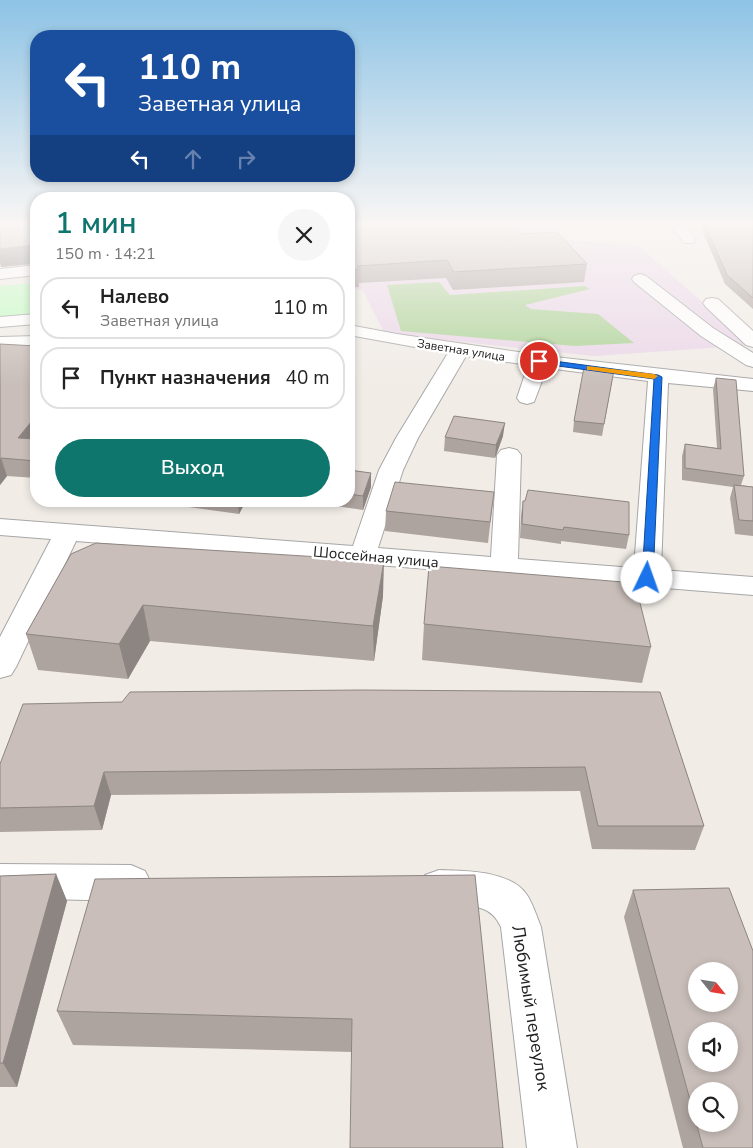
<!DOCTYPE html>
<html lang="ru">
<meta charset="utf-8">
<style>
:root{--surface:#fff;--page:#f6f6f6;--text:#222;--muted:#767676;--line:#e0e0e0;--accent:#0f766e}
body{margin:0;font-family:"Nunito Sans",sans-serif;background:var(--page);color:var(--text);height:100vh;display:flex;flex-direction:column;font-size:19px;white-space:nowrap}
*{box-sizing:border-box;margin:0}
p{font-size:16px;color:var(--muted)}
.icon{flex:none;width:28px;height:28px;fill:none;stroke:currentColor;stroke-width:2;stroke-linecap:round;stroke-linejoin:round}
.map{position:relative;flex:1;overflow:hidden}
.details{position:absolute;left:30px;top:192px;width:325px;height:315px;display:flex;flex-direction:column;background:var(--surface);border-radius:20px;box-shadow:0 2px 8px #0003}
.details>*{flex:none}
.banner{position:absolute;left:30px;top:30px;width:325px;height:152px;border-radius:20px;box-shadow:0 2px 8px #0003;background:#1a4fa0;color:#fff;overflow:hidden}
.needle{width:32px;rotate:120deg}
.controls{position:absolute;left:688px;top:962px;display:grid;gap:10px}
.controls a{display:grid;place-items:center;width:50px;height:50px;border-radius:50%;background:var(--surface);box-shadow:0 2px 8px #0003;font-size:25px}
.pin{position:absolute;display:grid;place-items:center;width:42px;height:42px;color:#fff;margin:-21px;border:2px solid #fff;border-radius:50%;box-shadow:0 1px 5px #0007}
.me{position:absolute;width:55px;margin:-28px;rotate:3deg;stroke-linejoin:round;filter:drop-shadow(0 0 4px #0008)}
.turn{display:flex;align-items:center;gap:18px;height:105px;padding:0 25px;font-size:22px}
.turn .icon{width:65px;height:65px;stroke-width:2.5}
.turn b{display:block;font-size:35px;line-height:42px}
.lanes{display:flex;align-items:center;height:48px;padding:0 25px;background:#0003;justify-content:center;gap:25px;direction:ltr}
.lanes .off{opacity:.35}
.round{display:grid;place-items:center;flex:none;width:52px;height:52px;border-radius:26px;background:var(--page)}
.head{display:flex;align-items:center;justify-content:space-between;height:85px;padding:0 25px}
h1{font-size:30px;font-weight:600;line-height:38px;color:var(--accent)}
.action{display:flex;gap:10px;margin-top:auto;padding:10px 25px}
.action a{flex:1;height:58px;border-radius:30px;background:var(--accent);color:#fff;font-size:20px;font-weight:600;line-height:58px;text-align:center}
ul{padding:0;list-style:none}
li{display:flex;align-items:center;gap:15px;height:62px;margin:0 10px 8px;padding:0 15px;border:2px solid var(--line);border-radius:20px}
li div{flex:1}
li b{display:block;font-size:19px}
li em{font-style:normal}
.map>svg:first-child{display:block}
</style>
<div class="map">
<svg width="753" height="1148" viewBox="0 0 753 1148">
<rect width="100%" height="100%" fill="#f1ece6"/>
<polygon fill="#ebd7e9" points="349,225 548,225 566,240 637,245 752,345 595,356 385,334 362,289 349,290"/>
<polygon fill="#aed398" points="439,282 450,295 585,286 590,289 525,305 531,309 598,314 634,343 575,346 401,331 387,285"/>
<polygon fill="#c2fdc1" points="36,283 36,316 0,319 0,286"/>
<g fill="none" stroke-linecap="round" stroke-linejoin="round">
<defs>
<g id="minor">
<polygon points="671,225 685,225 696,240 694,243 684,243"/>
<polygon points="36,265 36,275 0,279 0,269"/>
<polygon points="640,274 646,276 713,328 753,353 753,367 746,365 701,336 634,282 632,279 634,276"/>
<polygon points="712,298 718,299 753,331 753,347 746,345 706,307 703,303 706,299"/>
<polygon points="36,314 36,324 0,327 0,317"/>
<path d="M349,325L397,334L546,356L753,379V391L668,383L661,570L753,577V595L76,541L16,667L11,675L0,678V637L51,539L0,535V519L353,546L379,470L396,438L448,353L349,335ZM466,356L528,365L517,398L520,402L527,404L534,402L547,368L648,381L634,568L518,559L521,455L517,450L509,448L501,450L497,455L491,557L378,548L403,470L418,438Z"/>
<polygon points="36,336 36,348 0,349 0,337"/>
<polygon points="0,864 131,865 145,871 151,883 145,895 131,901 0,898"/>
<path d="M439,870C465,871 510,870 527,895C533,904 537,917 541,927L577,1148H527L501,927C488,899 465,909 441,906C435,905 430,902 425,901L419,888L425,875Z"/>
</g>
</defs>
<use href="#minor" stroke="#a7a7a7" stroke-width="2"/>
<use href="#minor" fill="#fff" fill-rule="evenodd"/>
</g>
<g fill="#ada39f">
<polygon points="36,225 36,264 1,267"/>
<polygon points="349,225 456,228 522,234 587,264 584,282 453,290 446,278 359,283 359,287 349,288"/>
<polygon points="700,225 753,225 753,309 725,284"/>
<polygon points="0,344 36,346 36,478 7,476 0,485"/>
<polygon points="614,370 602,436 573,432 574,421"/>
<polygon points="716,378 744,476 741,485 753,487 753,536 735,534 730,498 733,487 682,480 682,456 685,444 717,448 713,389"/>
<polygon points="503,436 495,458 444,451 445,437"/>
<polygon points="349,470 371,473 371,487 363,510 336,506 336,501 349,501"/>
<polygon points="494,492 488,543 385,531 386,511"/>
<polygon points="86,501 118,501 115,504"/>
<polygon points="180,501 246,501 239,514 181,506"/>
<polygon points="523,501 629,535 626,549 561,541 561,544 520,538 521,515"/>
<polygon points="71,554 383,596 374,661 150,641 128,679 38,670 26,634"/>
<polygon points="424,624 651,647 642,683 422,660"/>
<polygon points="660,692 704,826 695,850 592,849 580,791 111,795 102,830 0,832 0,764"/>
<polygon points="56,874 67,901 17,1087 0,1087 0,876"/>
<polygon points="475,875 352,1052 73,1045 57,1011"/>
<polygon points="633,890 753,1148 683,1148 624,917"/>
</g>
<g fill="#8d8582">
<polygon points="32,245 36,263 1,267 0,262 0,249"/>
<polygon points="34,248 36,248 36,259"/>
<polygon points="36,416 36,439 18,438"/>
<polygon points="505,423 503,436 495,458 496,445"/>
<polygon points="1,458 7,476 0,485 0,460"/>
<polygon points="371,473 371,487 363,510 363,496"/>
<polygon points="238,501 246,501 239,514"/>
<polygon points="384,561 383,596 374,661 373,626"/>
<polygon points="143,605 150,641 128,679 119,644"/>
<polygon points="104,772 111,795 102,830 94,806"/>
<polygon points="56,874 67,901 17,1087 3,1063"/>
</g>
<g fill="#c9beb9" stroke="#8d8582" fill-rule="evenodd">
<polygon points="0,225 36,225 36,248 34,248 32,245 0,249"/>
<polygon points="349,225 454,225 456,228 515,225 522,234 557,232 587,264 454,272 447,260 357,266 359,269 349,270"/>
<polygon points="705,225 753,225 753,298 727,275"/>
<polygon points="0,344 36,346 36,416 18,438 36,439 36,461 1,458 0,460"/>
<polygon points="584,367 614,370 604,424 574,421"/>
<polygon points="716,378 736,380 744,476 685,468 685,444 721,449"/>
<polygon points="454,416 505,423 496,445 445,437"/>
<polygon points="349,470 371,473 363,496 349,494"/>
<polygon points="395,482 494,492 490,522 386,511"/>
<polygon points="734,485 753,487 753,521 739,520"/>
<polygon points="528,490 629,502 629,535 564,527 563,530 522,524 523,501 525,501"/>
<polygon points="96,543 384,561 373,626 143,605 119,644 26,634 71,554"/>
<polygon points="429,566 635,583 651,647 424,624"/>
<polygon points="360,690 660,692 704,826 598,826 585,767 104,772 94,806 0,808 0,764 23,704 122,702 130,692"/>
<polygon points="56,874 3,1063 0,1063 0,876"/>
<polygon points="475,875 503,1148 350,1148 352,1019 57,1011 95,879"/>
<path d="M729,888L753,951V1148H703L633,890ZM696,971H729V1004H696ZM696,1031H729V1064H696ZM696,1091H729V1124H696Z"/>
</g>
<linearGradient id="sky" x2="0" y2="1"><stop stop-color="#8dc3e5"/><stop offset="0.58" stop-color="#f9f6f4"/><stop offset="1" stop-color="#f9f6f4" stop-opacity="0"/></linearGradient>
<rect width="753" height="386" fill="url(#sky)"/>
<polygon fill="#1a73e8" stroke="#114b97" points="539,359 658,375 662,377 653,578 651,581 643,581 642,578 654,379 536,363 536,360"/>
<polygon fill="#f59e0b" points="587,366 654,374 658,376 654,379 590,370 587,370"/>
<g text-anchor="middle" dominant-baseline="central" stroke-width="5" stroke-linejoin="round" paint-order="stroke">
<g font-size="12" fill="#202020" stroke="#fff">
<text transform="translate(461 350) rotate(9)">Заветная улица</text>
</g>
<g font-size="15" fill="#202020" stroke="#fff">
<text transform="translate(376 557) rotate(5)">Шоссейная улица</text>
</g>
<g font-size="18" fill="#202020" stroke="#fff">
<text transform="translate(531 1008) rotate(81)">Любимый переулок</text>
</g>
</g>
</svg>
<div class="controls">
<a><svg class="needle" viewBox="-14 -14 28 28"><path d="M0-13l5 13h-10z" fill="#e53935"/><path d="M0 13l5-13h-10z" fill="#767676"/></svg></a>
<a><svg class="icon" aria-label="sound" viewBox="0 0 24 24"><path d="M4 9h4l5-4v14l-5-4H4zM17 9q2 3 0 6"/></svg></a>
<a><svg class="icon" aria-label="search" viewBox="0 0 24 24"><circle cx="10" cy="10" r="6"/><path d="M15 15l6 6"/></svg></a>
</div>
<div class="pin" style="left:539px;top:361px;background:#d93025"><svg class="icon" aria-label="arrive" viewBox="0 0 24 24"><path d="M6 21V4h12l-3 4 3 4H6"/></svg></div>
<svg class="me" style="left:647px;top:578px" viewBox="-20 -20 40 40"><circle r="19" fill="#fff"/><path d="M0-13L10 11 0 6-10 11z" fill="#1a73e8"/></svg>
<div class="banner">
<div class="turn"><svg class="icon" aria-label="left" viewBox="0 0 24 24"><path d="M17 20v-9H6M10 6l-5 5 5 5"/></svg><div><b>110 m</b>Заветная улица</div></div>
<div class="lanes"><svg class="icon" aria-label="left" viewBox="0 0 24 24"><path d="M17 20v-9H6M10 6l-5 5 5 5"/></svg><svg class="icon off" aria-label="ahead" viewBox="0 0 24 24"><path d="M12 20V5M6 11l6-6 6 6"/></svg><svg class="icon off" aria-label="right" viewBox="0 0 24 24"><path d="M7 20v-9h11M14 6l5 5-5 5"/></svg></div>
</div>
<section class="details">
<div class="head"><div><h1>1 мин</h1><p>150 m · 14:21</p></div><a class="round"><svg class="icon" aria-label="close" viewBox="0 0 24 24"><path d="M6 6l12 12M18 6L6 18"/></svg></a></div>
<ul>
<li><svg class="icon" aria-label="left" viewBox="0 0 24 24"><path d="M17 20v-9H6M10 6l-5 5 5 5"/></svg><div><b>Налево</b><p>Заветная улица</p></div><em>110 m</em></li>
<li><svg class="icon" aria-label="arrive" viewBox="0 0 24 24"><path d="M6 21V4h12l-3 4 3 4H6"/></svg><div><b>Пункт назначения</b></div><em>40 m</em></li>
</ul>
<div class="action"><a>Выход</a></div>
</section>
</div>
